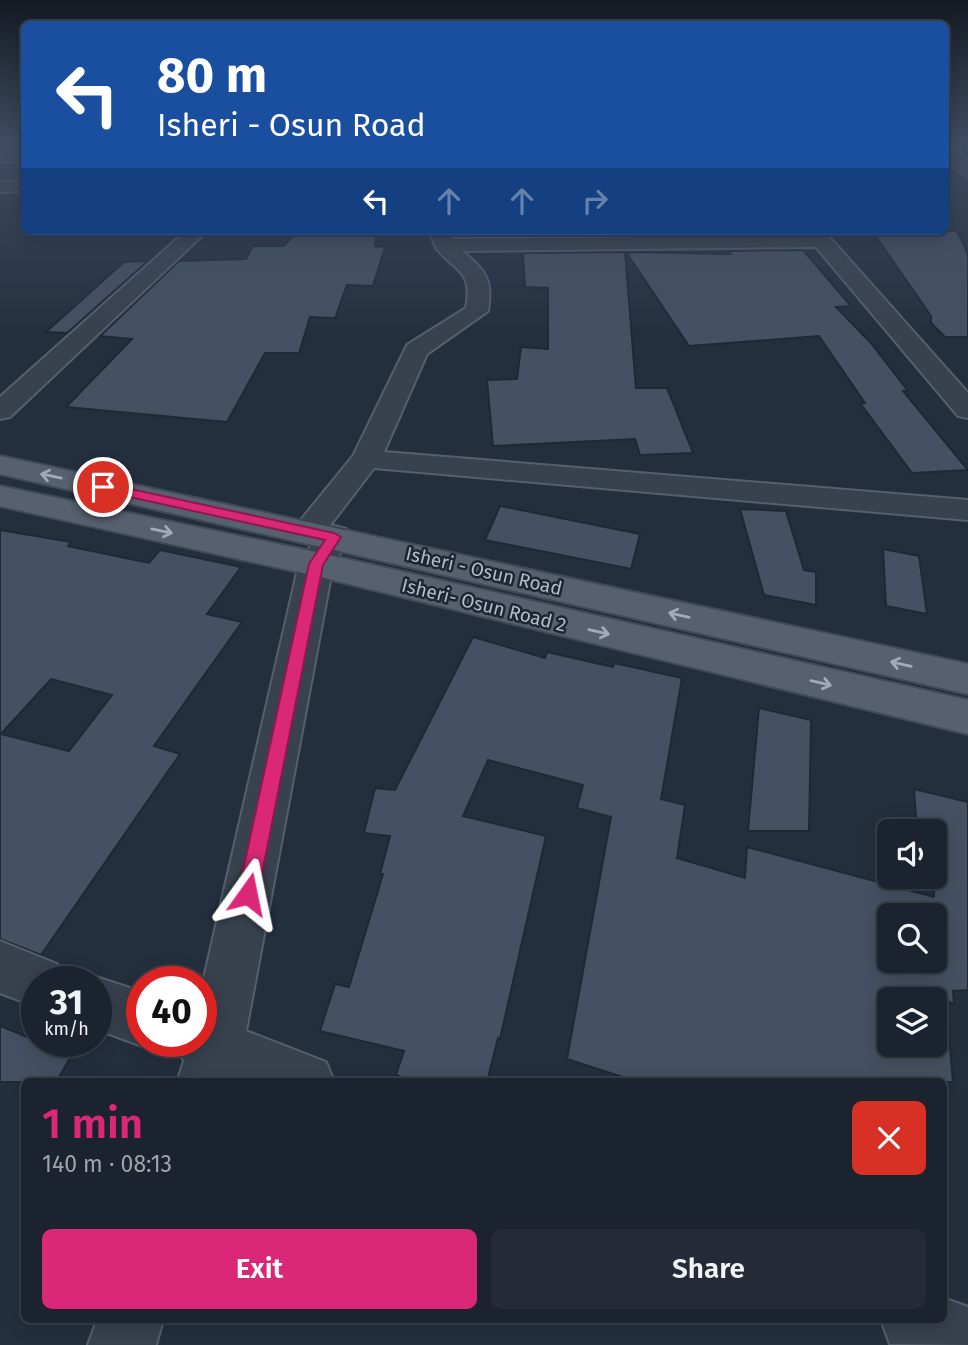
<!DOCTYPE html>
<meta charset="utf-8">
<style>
:root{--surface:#1b232e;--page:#242b36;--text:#f1f3f6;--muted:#a0a4aa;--line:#39404a;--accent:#db2777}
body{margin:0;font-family:"Fira Sans",sans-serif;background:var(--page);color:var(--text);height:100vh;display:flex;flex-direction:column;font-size:26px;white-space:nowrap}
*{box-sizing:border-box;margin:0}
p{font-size:23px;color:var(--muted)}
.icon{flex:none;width:38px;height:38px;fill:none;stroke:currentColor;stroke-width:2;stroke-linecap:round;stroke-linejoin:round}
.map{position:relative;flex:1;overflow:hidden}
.drawer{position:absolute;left:21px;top:1078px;width:926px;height:245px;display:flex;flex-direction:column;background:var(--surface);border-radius:10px;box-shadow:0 4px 18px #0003,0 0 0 2px var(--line)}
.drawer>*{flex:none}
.guide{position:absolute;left:21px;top:21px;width:928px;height:214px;border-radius:10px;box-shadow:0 4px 18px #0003,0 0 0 2px var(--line);background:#1a4fa0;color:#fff;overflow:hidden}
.buttons{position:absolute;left:877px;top:819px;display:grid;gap:14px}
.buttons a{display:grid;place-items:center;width:70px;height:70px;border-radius:10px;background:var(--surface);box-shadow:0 4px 18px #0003,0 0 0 2px var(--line);font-size:35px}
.speed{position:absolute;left:21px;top:966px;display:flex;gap:14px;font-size:35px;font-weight:700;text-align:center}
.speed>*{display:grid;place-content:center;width:91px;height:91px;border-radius:50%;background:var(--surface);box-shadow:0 4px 18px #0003,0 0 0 2px var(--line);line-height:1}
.speed small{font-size:18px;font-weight:400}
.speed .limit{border:10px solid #d22;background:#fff;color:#111}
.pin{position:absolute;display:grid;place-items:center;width:60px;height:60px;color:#fff;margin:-30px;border:4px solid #fff;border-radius:50%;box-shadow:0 2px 7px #0007}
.me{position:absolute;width:77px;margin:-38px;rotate:12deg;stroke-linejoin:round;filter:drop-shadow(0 0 5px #0008)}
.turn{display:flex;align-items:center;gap:24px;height:147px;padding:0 21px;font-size:32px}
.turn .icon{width:91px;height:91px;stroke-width:2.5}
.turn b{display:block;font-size:49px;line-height:60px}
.lanes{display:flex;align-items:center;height:66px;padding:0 21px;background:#0003;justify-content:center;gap:35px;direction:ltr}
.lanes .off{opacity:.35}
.round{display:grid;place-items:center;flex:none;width:74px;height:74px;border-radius:10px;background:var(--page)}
.overview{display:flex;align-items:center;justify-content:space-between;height:119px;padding:0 21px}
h1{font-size:42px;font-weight:600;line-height:52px;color:var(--accent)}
.primary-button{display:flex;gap:14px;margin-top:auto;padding:14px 21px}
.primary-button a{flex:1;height:80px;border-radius:10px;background:var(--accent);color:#fff;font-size:28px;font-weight:600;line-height:80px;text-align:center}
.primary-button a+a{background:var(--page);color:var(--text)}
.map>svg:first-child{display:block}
</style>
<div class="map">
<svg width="968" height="1345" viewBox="0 0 968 1345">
<rect width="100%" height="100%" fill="#242f3e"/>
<g fill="#455162" stroke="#1f2835" stroke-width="2" fill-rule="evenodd">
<polygon points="296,231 377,231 375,246 385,247 373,286 347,285 335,318 310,317 299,353 265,353 227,422 66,407 132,339 100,336 179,261 246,259 253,246 284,246"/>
<polygon points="872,231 957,231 968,254 968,337 945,337 931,323 931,316"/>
<polygon points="803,250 851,306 836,307 870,342 908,391 903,391 968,470 912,473 860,403 865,403 819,336 689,346 626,252 731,254 729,251"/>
<polygon points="625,252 636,388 667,388 693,453 640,455 635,439 493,446 487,380 517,379 521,347 548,349 548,288 525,287 523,253"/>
<polygon points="148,261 67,333 46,332 124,262"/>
<polygon points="500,506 640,534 631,569 485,540"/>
<polygon points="740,509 786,511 804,570 816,572 816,605 764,595"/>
<path d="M0,530L71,542L68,546L149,563L160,550L241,567L207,614L242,622L154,746L180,754L41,955L0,939ZM51,679L112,695L69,751L1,734Z"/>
<polygon points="883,549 919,556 927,614 886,606"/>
<path d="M473,637L545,658L547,652L613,667L614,663L682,678L661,799L685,805L677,858L745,878L747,847L934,897V831H917L914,789L968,802V990L953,991L954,1004L946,1001L953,1082H638L567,1059L611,817L577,808L583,785L488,760L463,816L546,836L500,1039L498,1038L487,1082H414L396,1075L404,1051L320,1031L335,984L349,987L383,874H380L390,836L364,833L375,788L395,790ZM889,915H934V961H889ZM889,999H934V1045H889Z"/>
<polygon points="759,708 811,720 809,831 748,831"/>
<polygon points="0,1026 72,1055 56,1082 0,1082"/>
</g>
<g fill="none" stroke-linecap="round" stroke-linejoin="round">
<defs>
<g id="minor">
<path d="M945,145H956L968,160V176C957,173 945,156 945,145Z"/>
<rect x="0" y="152" width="24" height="10"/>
<polygon points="24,181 24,191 0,192 0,182"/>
<polygon points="186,231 207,231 10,417 0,419 0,397"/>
<path d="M433,231H449L453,239L806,235L803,231H824L968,393V418L958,416L816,247L462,251C486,271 493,279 488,311L427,354L384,452L968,500V520L374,468L328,528L334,526L346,529L350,537L333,565L246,1031L326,1062L334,1082H177L184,1061L174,1041H201V991L299,564L315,540L308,542L297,539L292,531L353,456L407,345L466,308C473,270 457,273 437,249C434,245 433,239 431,234Z"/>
<polygon points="0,941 57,964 65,982 37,982 37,1007 0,993"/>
<polygon points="96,977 142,992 142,1041 153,1041 142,1046 96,1029 96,982 84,982"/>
<polygon points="943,1298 968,1307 968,1345 890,1344 881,1320 943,1320"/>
<polygon points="97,1320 163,1320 156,1345 88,1345"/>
</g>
<g id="major">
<polygon points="0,456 968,664 968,694 0,474"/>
<polygon points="0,486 316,552 968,700 968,734 316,576 0,506"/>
</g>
</defs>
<use href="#minor" stroke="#565f6c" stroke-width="4"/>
<use href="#major" stroke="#414a57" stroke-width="4"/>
<use href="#minor" fill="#38414e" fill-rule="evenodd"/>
<use href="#major" fill="#56606e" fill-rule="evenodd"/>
</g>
<defs><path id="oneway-shaft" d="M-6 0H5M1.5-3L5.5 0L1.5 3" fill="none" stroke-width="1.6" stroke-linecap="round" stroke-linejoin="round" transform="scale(1.75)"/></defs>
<g stroke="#a1aab7">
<use href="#oneway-shaft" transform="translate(51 476) rotate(-168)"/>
<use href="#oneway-shaft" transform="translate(162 531) rotate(12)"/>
<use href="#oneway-shaft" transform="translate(679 615) rotate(-167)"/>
<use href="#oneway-shaft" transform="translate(599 632) rotate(13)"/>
<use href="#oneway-shaft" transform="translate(901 664) rotate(-167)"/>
<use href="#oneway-shaft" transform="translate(821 683) rotate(13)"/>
</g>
<linearGradient id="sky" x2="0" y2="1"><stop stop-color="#141a22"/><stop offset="0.43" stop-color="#3f4d63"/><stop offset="1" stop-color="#3f4d63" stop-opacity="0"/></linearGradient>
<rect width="968" height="334" fill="url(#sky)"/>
<polygon fill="#db2777" stroke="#8e194d" stroke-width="2" points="103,483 334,533 341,537 323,565 258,894 255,901 248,904 241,901 238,894 309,564 325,540 98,490 98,484"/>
<g text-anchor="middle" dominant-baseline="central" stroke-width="5" stroke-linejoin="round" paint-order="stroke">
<g font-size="19" fill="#b4bcc9" stroke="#1d2633">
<text transform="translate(484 571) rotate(13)">Isheri - Osun Road</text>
<text transform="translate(484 605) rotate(14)">Isheri- Osun Road 2</text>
</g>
</g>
</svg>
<div class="buttons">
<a><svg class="icon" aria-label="sound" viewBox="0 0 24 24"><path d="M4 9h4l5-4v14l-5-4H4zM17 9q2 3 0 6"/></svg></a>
<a><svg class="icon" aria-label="search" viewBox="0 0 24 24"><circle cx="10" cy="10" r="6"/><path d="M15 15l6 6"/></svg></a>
<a><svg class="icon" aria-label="layers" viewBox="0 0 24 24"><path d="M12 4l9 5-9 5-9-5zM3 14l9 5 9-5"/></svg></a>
</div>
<div class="speed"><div>31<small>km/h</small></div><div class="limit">40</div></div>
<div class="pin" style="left:103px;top:487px;background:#d93025"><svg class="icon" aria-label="arrive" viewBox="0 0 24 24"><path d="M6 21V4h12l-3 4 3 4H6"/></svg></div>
<svg class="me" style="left:248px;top:894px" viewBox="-20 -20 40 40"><path d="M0-17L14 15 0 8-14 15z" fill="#db2777" stroke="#fff" stroke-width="4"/></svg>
<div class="guide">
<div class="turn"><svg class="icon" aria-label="left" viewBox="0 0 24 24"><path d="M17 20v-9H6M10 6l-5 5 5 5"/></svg><div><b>80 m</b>Isheri - Osun Road</div></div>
<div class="lanes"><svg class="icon" aria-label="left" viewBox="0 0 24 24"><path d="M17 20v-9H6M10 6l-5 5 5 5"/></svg><svg class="icon off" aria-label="ahead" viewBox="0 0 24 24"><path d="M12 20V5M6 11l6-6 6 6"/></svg><svg class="icon off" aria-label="ahead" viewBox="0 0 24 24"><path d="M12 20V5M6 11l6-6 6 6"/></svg><svg class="icon off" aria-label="right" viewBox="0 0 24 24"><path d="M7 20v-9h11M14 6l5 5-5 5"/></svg></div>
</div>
<section class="drawer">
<div class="overview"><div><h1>1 min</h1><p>140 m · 08:13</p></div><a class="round" style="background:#d93025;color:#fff"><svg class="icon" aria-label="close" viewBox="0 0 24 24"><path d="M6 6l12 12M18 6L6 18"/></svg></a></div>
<div class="primary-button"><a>Exit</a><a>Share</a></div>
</section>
</div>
